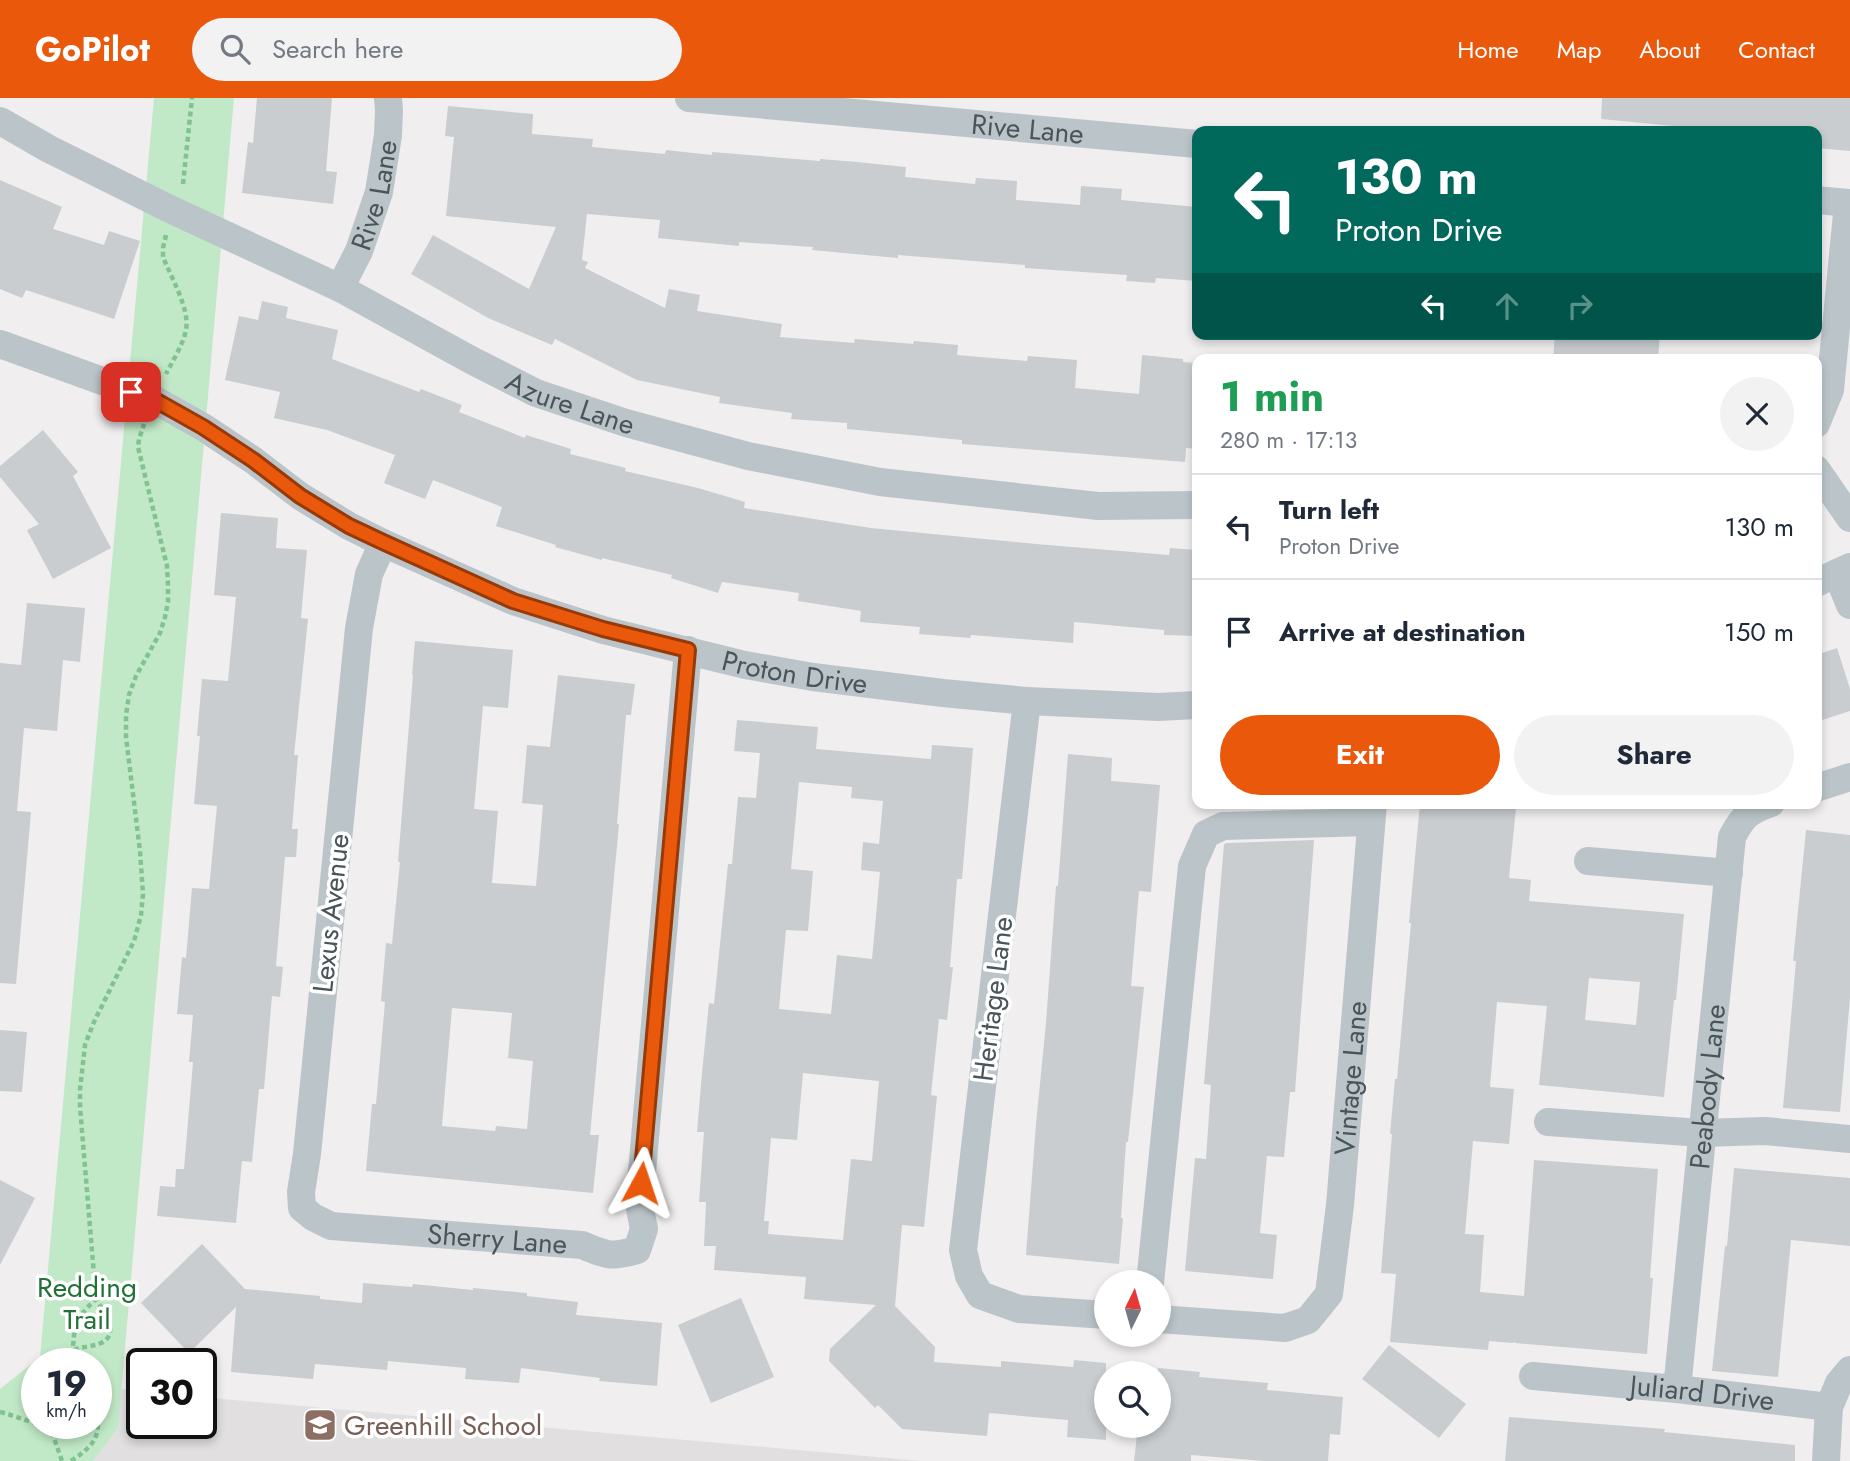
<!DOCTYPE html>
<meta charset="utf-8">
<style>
:root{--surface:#fff;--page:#f2f2f3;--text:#1f2937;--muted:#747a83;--line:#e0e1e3;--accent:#ea580c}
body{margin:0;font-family:Jost,sans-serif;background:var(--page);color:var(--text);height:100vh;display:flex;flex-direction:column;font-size:26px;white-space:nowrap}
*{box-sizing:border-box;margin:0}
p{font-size:23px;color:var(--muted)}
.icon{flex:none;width:38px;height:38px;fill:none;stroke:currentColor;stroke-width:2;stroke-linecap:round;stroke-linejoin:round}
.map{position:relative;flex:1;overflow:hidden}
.sheet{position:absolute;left:1192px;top:256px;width:630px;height:455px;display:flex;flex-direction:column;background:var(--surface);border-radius:14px;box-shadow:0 4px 10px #0003}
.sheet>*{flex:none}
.hud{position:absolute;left:1192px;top:28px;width:630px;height:214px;border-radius:14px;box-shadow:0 4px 10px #0003;background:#00695c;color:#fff;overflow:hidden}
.needle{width:46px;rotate:5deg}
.tools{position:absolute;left:1094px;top:1172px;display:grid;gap:14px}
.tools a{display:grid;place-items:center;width:77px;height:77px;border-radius:50%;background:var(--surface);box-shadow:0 4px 10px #0003;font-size:35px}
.speed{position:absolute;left:21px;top:1250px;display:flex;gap:14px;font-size:35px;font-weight:700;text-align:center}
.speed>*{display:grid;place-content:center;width:91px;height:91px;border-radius:50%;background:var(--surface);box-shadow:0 4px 10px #0003;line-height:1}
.speed small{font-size:18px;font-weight:400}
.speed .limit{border:4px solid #111;border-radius:10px;background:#fff;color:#111}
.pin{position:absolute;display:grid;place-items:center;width:60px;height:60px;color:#fff;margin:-30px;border-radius:14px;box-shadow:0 4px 10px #0006}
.me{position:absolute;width:77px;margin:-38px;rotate:5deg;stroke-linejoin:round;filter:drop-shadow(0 0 5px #0008)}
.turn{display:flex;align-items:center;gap:24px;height:147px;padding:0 28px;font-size:32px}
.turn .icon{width:91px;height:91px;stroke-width:2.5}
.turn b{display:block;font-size:49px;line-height:60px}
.lanes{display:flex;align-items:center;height:66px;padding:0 28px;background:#0003;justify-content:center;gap:35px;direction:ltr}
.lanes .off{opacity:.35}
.round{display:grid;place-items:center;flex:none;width:74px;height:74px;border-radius:37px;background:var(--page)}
.summary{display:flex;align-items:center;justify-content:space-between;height:119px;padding:0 28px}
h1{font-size:42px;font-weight:700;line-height:52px;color:#1e9e55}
.action{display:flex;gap:14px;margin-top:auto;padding:14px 28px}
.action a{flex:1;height:80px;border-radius:42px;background:var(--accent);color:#fff;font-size:28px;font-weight:700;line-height:80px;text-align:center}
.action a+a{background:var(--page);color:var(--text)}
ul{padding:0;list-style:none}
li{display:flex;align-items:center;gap:21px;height:105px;padding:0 28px;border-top:2px solid var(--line)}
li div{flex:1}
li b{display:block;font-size:26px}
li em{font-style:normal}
header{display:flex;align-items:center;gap:42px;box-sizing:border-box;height:98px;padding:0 35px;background:var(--accent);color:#fff}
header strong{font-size:33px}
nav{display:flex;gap:38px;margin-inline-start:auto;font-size:24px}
.search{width:490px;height:63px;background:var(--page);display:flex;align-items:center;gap:18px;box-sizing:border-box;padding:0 24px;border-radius:38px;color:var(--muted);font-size:26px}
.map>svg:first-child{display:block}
</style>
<header>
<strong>GoPilot</strong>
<div class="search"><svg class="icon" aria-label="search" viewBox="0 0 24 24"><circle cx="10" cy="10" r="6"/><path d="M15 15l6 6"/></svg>Search here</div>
<nav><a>Home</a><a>Map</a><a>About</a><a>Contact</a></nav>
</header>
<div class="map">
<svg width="1850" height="1363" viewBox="0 0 1850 1363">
<rect width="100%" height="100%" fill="#f0eeef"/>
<polygon fill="#e1dfe0" points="121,1291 142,1293 142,1325 201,1325 201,1299 921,1363 93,1363 118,1330"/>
<path fill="#c2e9c7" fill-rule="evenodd" d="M154,0H234L118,1330L93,1363H0V1291L40,1259ZM37,1265H96V1325H37Z"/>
<g fill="#c9cdcf" fill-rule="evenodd">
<polygon points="257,0 332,0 326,73 337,74 333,106 242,95 248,44 253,45"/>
<polygon points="1602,0 1850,0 1850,53 1816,50 1816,33 1704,33 1705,31 1601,21"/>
<polygon points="448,8 533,16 532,36 593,41 592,49 665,56 666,52 712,57 712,54 820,63 820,61 857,64 906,69 905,79 975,86 976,80 1017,83 1016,102 1080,107 1081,88 1122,91 1121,102 1197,109 1197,183 1156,180 1155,185 1126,183 1127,177 1025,170 1025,167 898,157 898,160 812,152 813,149 739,144 739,148 658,140 660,122 587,116 582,162 588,164 585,170 665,210 669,191 700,197 697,213 782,226 780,239 854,245 855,241 913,246 914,243 958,247 957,257 1027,263 1028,258 1077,262 1075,290 1139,296 1142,257 1183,261 1183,264 1197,265 1197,351 1186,350 1185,364 962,346 962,342 847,331 847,325 791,321 792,315 719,305 720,299 637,282 555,241 552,247 488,220 411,176 433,137 529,191 556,129 446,118 454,39 445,38"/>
<polygon points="0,82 62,109 53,131 104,147 109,133 140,143 114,221 26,192 22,200 0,191"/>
<polygon points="262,203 288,209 286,220 338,232 332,261 419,294 421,291 462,307 459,314 525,340 526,337 571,351 570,356 626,370 625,373 698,390 745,404 744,410 871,430 1036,446 1169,457 1170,450 1197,452 1197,538 1164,537 1164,532 1074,524 1073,545 971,537 970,540 919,536 920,529 860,524 861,513 798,503 799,495 722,484 718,495 671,480 672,477 602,460 602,462 555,449 556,447 496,428 502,409 433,382 425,401 384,385 395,357 327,332 274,320 280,294 225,282 239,218 258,222"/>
<polygon points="1555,236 1660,236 1658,261 1553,261"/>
<polygon points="43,332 78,374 73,378 111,450 53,481 27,432 39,426 0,379 0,368"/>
<polygon points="221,415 278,420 276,450 307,452 301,520 308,521 294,657 298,657 292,731 298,731 296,759 285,759 276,868 283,869 280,899 272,898 264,991 259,991 252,1064 242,1063 236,1125 157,1118 160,1088 175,1089 176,1071 184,1071 193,964 189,964 193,917 177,916 182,859 186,860 192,790 209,791 217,708 194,706 200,638 197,638 202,581 228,583 236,499 214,497"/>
<polygon points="27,505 85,510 80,564 63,562 57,633 24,630 17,713 31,714 16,886 0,885 0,565 21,567"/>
<path d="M415,543L513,552L508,610L483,608L474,711L498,713L492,785L536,788L543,707L522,705L527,647L550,649L558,577L635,586L631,617H626L617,726H619L590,1037H599L593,1095L366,1073L372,1006H376L385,904L381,903L386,845L392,846L400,764H398L413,577H412ZM452,910L512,915L508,960L533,963L527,1031L496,1028L495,1033L442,1028Z"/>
<polygon points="1837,550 1850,591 1850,613 1816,624 1816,557"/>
<path d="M737,622L818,629L816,651L931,661L932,647L973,650L962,781H957L950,869H953L947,922L939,921L931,997L937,998L924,1129L902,1127L895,1208L935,1249L934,1264L1001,1269V1263L1073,1269L1074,1262L1106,1265V1342L1067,1339L1068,1322L989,1315L987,1338L902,1331L878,1307L875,1310L829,1263L830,1251L876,1207L804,1201L806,1179L714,1172L716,1148H704L706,1104H699L704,1034H697L702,975L709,905L714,906L728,766H732L738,699L756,700L760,655L734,653ZM799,684L852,689L851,700L883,703L879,746L863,744L861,772L880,774L872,861L837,857L831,916L779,911L786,832L808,833L813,773L791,771ZM803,975L879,983L872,1063L851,1061L843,1142L768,1136L769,1123H764L771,1040L797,1042Z"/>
<polygon points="1068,656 1112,660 1111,683 1160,687 1151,794 1139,793 1131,888 1144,889 1128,1044 1126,1044 1121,1120 1123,1120 1119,1166 1026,1157 1036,1026 1046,925 1056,788 1058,788"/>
<polygon points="1227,705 1315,705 1315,709 1227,711"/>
<path d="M1420,705H1464L1516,710L1509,780L1531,782L1529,803L1684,816L1676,902H1674L1664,999L1539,987L1547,908L1497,904L1490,989L1514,991L1509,1046L1473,1043L1465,1136L1484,1137L1480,1194L1524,1198L1534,1062L1658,1071L1650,1180H1653L1647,1256L1515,1245V1244L1513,1245L1489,1243L1488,1252L1390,1244L1396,1176L1381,1175L1392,1036H1390L1395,981H1397L1411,825H1409ZM1589,880L1640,884L1636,927L1585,922Z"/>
<polygon points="1806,732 1850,737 1850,900 1840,1014 1783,1010 1796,863 1793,863"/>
<polygon points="1314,742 1295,994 1290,994 1284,1059 1267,1058 1260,1135 1277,1137 1273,1181 1185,1173 1195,1060 1206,1061 1211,987 1204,986 1224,746 1227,745"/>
<polygon points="0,932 27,934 22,994 0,993"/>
<polygon points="1734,1070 1850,1080 1850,1148 1791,1142 1778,1279 1712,1273 1725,1148 1727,1148"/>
<polygon points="0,1082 35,1100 0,1167"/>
<polygon points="202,1146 245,1191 320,1198 320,1201 362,1205 363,1185 412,1189 413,1186 473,1192 473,1190 527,1195 527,1198 578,1204 576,1217 662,1225 657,1288 599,1283 600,1280 521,1270 519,1285 465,1281 466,1270 388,1263 387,1272 315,1266 313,1281 231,1274 236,1209 189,1255 141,1205"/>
<polygon points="741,1200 774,1279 711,1305 678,1227"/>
<polygon points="1389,1247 1466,1306 1439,1340 1362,1281"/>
<polygon points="1158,1270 1200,1274 1199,1279 1268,1285 1267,1292 1343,1299 1340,1337 1330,1336 1328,1363 1264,1363 1191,1357 1191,1363 1134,1363 1138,1328 1158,1328"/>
<polygon points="1509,1319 1665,1331 1664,1334 1795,1347 1795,1363 1505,1363"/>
</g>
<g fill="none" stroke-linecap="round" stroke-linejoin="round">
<g stroke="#7ec390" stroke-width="4.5" stroke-dasharray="5 3.5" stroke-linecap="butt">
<polyline points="183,86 192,0"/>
<path d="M166,137L163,150V159C171,179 190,211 186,232C183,247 173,262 166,276"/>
<path d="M74,1252C83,1248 93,1249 101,1245C121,1236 103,1213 96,1201"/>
<path d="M72,1265C75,1233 70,1225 96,1201L80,1009V992L85,947L93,926L134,843L141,817L143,796L140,753L126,639V617L129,597L136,578L160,535L165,519L168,504V487L167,468L138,349L139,341L144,326"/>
<path d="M0,1314C17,1318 31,1326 49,1327"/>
<polyline points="49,1326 62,1363"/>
<path d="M71,1363C89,1351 103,1340 96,1316"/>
</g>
<g stroke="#bbc5c9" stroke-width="28">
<path id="s1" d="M689,0L1197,46"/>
<path id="s2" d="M0,23L49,51L174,113L340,190L471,262L536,295L626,325L748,358L880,384L1098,408L1197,407"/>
<polyline points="1816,102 1850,105"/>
<path id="s3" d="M340,190L359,153L379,94L388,37L389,12L388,0"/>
<path id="s4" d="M0,246L155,302L203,329L253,362L300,398L349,428L383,445L513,503L603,532L745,567L813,579L943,595L1027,603L1158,609L1197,607"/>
<polyline points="1816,326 1830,292 1848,105"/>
<polyline points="1816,371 1850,420"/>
<path id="s5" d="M383,445L369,476L359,530L307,1056L301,1094L302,1110L313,1119L331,1128L582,1147C607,1157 610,1160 637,1152L644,1131L640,1111L641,1085L688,552"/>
<polyline points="1837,475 1850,507"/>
<polyline points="1816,485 1850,469"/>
<polyline points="1027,603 963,1152 969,1178 980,1197 1019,1211 1106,1217"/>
<polyline points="1816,690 1850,679"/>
<polyline points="1588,763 1729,775"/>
<polyline points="1548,1024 1701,1035 1765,1033 1850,1041"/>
<polyline points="1150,1185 1192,768 1206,736 1223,728 1371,724"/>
<path id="s6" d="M1158,1221L1285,1230L1308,1222L1329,1196L1340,1107L1373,705"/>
<path id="s7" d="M1533,1278L1677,1291L1829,1309"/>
<path id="s8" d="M1677,1291L1732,739C1743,718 1748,713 1771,705"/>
<polyline points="1826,1363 1829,1309 1839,1285 1850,1272"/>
</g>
</g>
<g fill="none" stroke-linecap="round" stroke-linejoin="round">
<defs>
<polyline id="route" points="131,294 155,302 203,329 253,362 300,398 349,428 383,444 513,503 603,531 688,552 641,1085"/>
</defs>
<use href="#route" stroke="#983908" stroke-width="18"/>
<use href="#route" stroke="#ea580c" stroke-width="12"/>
</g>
<defs>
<symbol id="school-square" viewBox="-11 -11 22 22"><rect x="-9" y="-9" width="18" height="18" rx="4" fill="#8d6e63" stroke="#fff"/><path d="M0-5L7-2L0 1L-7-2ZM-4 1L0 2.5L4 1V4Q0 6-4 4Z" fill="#fff"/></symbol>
</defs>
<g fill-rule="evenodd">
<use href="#school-square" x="301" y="1308" width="38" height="38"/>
</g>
<g text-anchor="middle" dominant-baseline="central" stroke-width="7" stroke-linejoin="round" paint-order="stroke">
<g font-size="28" fill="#495559" stroke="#fff">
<text stroke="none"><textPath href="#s1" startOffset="340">Rive Lane</textPath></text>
<text stroke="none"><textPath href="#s3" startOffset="100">Rive Lane</textPath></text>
<text stroke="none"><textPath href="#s2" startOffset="637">Azure Lane</textPath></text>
<text stroke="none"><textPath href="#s4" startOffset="868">Proton Drive</textPath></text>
<text transform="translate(331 815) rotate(-84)">Lexus Avenue</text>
<text transform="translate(993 901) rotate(-83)">Heritage Lane</text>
<text stroke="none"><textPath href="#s6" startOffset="402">Vintage Lane</textPath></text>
<text stroke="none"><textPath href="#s8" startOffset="304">Peabody Lane</textPath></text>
<text stroke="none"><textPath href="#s5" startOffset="873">Sherry Lane</textPath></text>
<text stroke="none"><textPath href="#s7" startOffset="170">Juliard Drive</textPath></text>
</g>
<g font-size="28" fill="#227237" stroke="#fff">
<text x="87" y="1189">Redding<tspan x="87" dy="32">Trail</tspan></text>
</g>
<g font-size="28" fill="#785e54" stroke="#fff" text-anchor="start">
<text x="344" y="1327">Greenhill School</text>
</g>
</g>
</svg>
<div class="tools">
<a><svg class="needle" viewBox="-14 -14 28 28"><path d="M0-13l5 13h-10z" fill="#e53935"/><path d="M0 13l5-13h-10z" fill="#747a83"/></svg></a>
<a><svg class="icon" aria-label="search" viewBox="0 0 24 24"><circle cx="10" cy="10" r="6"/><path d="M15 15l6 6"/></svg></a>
</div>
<div class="speed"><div>19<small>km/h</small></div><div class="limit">30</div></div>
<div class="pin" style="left:131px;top:294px;background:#d93025"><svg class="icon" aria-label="arrive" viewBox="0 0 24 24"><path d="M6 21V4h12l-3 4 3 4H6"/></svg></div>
<svg class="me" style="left:641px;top:1085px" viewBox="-20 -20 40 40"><path d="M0-17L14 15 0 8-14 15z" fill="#ea580c" stroke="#fff" stroke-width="4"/></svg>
<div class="hud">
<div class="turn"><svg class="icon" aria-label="left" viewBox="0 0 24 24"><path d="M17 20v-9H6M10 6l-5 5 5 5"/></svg><div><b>130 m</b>Proton Drive</div></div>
<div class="lanes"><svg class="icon" aria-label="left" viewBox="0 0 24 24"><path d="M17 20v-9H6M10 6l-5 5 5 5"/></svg><svg class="icon off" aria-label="ahead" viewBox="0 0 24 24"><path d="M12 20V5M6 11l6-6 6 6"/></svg><svg class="icon off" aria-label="right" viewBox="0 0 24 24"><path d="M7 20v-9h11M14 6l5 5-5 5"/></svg></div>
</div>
<section class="sheet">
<div class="summary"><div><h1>1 min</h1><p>280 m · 17:13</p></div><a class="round"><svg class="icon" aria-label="close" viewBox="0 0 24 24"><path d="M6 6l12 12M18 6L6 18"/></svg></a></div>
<ul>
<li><svg class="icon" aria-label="left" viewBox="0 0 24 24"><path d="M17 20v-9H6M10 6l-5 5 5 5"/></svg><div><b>Turn left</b><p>Proton Drive</p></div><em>130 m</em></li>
<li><svg class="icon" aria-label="arrive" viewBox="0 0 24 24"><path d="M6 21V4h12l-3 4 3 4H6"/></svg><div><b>Arrive at destination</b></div><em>150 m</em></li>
</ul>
<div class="action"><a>Exit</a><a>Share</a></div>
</section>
</div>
